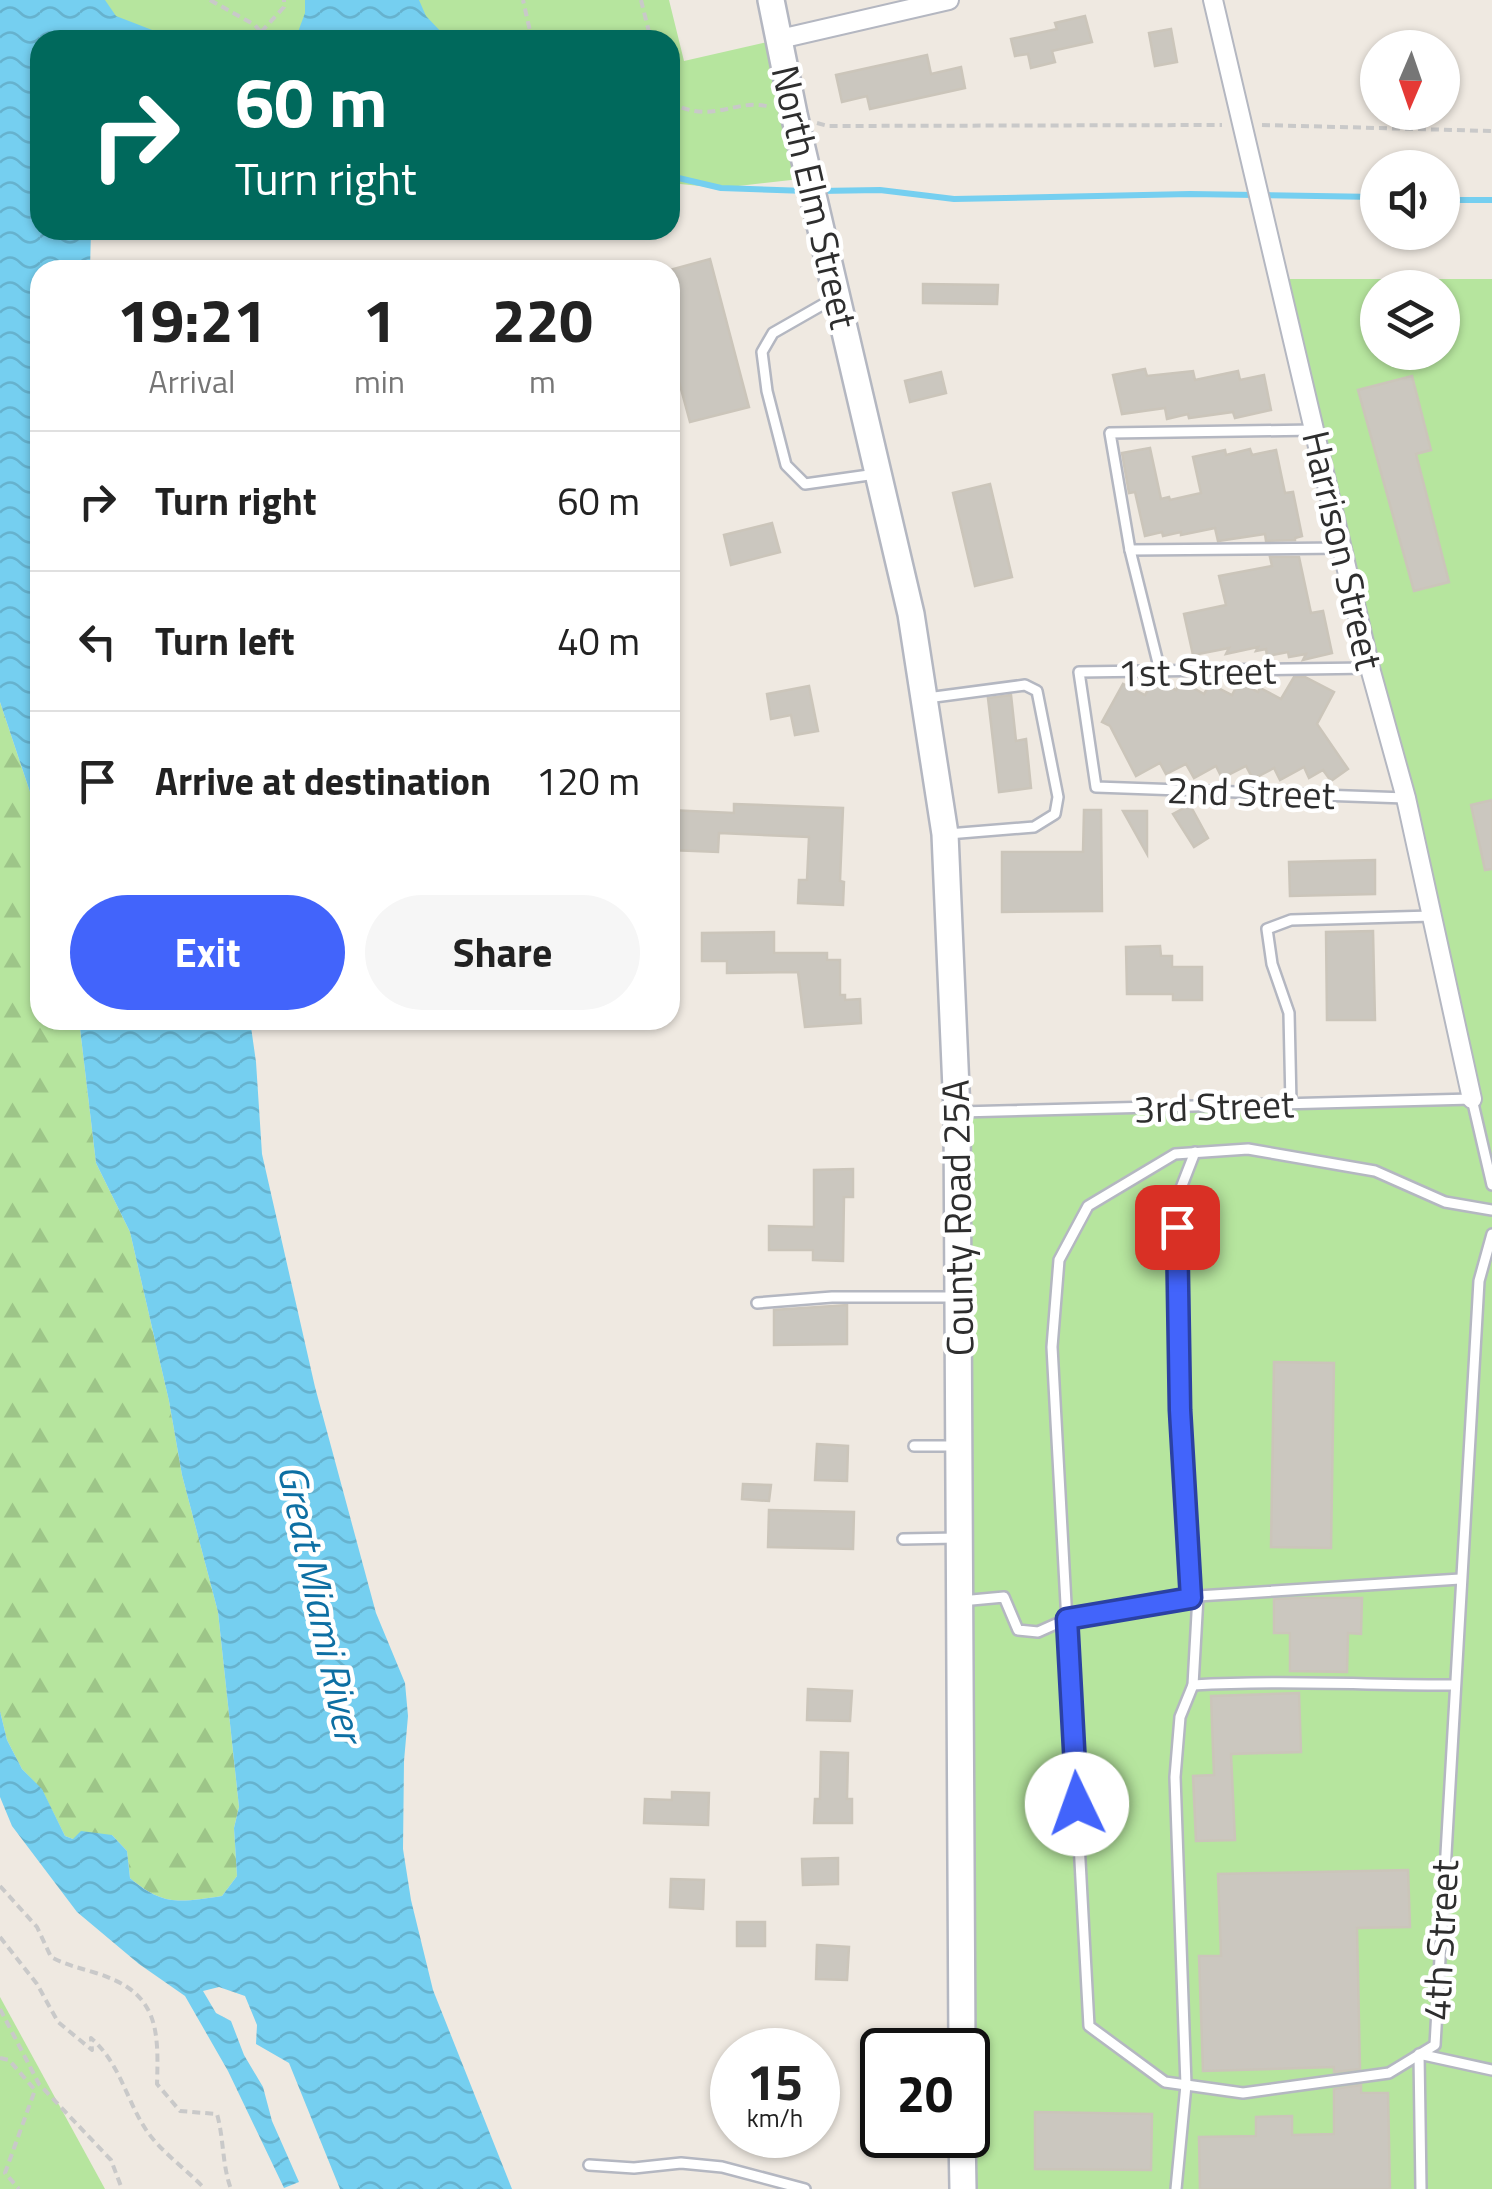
<!DOCTYPE html>
<style>
:root{--surface:#fff;--page:#f6f6f6;--text:#222;--muted:#767676;--line:#e0e0e0;--accent:#4264fb}
body{margin:0;font-family:"Titillium Web",sans-serif;background:var(--page);color:var(--text);height:100vh;display:flex;flex-direction:column;font-size:38px;white-space:nowrap}
*{box-sizing:border-box;margin:0}
p{font-size:32px;color:var(--muted)}
.icon{flex:none;width:55px;height:55px;fill:none;stroke:currentColor;stroke-width:2;stroke-linecap:round;stroke-linejoin:round}
.map{position:relative;flex:1;overflow:hidden}
.drawer{position:absolute;left:30px;top:260px;width:650px;height:770px;display:flex;flex-direction:column;background:var(--surface);border-radius:30px;box-shadow:0 2px 8px #0004}
.drawer>*{flex:none}
.hud{position:absolute;left:30px;top:30px;width:650px;height:210px;border-radius:30px;box-shadow:0 2px 8px #0004;background:#00695c;color:#fff;overflow:hidden}
.needle{width:65px;rotate:182deg}
.fabs{position:absolute;left:1360px;top:30px;display:grid;gap:20px}
.fabs a{display:grid;place-items:center;width:100px;height:100px;border-radius:50%;background:var(--surface);box-shadow:0 2px 8px #0004;font-size:50px}
.speed{position:absolute;left:710px;top:2028px;display:flex;gap:20px;font-size:50px;font-weight:700;text-align:center}
.speed>*{display:grid;place-content:center;width:130px;height:130px;border-radius:50%;background:var(--surface);box-shadow:0 2px 8px #0004;line-height:1}
.speed small{font-size:25px;font-weight:400}
.speed .limit{border:5px solid #111;border-radius:15px;background:#fff;color:#111}
.pin{position:absolute;display:grid;place-items:center;width:85px;height:85px;color:#fff;margin:-42px;border-radius:20px;box-shadow:0 5px 15px #0006}
.me{position:absolute;width:110px;margin:-55px;rotate:357deg;stroke-linejoin:round;filter:drop-shadow(0 0 8px #0008)}
.turn{display:flex;align-items:center;gap:35px;height:210px;padding:0 40px;font-size:45px}
.turn .icon{width:130px;height:130px;stroke-width:2.5}
.turn b{display:block;font-size:70px;line-height:85px}
.eta{display:flex;justify-content:space-evenly;align-items:center;height:170px;text-align:center}
.eta b{font-size:60px;font-weight:700;line-height:70px}
.cta{display:flex;gap:20px;margin-top:auto;padding:20px 40px}
.cta a{flex:1;height:115px;border-radius:60px;background:var(--accent);color:#fff;font-size:40px;font-weight:700;line-height:115px;text-align:center}
.cta a+a{background:var(--page);color:var(--text)}
ul{padding:0;list-style:none}
li{display:flex;align-items:center;gap:30px;height:140px;padding:0 40px;border-top:2px solid var(--line)}
li div{flex:1}
li b{display:block;font-size:38px}
li em{font-style:normal}
.map>svg:first-child{display:block}
</style>
<div class="map">
<svg width="1492" height="2189" viewBox="0 0 1492 2189">
<defs>
<pattern id="forest-firs" width="22" height="20" patternUnits="userSpaceOnUse" patternTransform="scale(2.5)"><rect width="22" height="20" fill="#b6e59e"/><path d="M5 1l3.5 6h-7zM16 11l3.5 6h-7z" fill="#9dc588"/></pattern>
<pattern id="water-waves" width="16" height="10" patternUnits="userSpaceOnUse" patternTransform="scale(2.5)"><rect width="16" height="10" fill="#75cff0"/><path d="M0 5q4-4 8 0t8 0" fill="none" stroke="#66b2ce"/></pattern>
</defs>
<rect width="100%" height="100%" fill="#efe9e1"/>
<path fill="url(#forest-firs)" d="M0,702L40,822V1020H79L96,1163L130,1232L169,1401L182,1475L218,1612L239,1807L234,1828L237,1876L222,1896C180,1902 164,1907 130,1878L127,1851L112,1835L73,1839L65,1836L42,1790L22,1769L7,1740L0,1711Z"/>
<g fill="#b6e59e" fill-rule="evenodd">
<polygon points="98,0 669,0 684,61 780,39 809,178 721,188 670,183 670,40 101,40"/>
<path d="M1280,279H1492V2189H963L968,2135V2050L957,1112L1471,1099ZM1378,288H1442V352H1378Z"/>
<polygon points="0,1997 105,2189 0,2189"/>
</g>
<g fill="url(#water-waves)">
<polygon points="0,0 105,0 116,16 178,40 40,40 40,230 91,230 90,270 40,270 40,822 0,702"/>
<polygon points="305,0 419,0 426,16 445,36 437,40 295,40 305,13"/>
<path d="M79,1020H250L256,1062L262,1154L315,1387L376,1613L405,1683L408,1716L404,1761L403,1849L411,1900L433,1990L512,2189H340L289,2063L256,2044L257,2025L245,1996L219,1987L203,1991L216,2013L231,2021L244,2055L263,2087L272,2121L299,2182L284,2188L228,2071L185,1996L139,1964L77,1912L12,1826L0,1797V1711L7,1740L22,1769L42,1789L65,1836L73,1839L81,1831L112,1835L127,1851L130,1878C164,1907 180,1902 222,1896L237,1876L234,1828L239,1807L218,1612L182,1475L169,1401L130,1232L96,1163Z"/>
</g>
<g fill="none" stroke-linecap="round" stroke-linejoin="round">
<g stroke="#75cff0" stroke-width="6">
<polyline points="670,176 721,188 807,191"/>
<polyline points="819,191 880,190 954,199 1190,194 1378,197"/>
<polyline points="1442,200 1492,200"/>
</g>
</g>
<g fill="#cbc7bf" stroke="#cbc5ba" stroke-width="2.5">
<polygon points="1085,16 1092,42 1052,51 1055,62 1031,68 1028,54 1015,56 1011,39 1057,29 1055,23"/>
<polygon points="1171,29 1177,62 1155,66 1149,33"/>
<polygon points="927,55 931,74 961,67 965,88 870,109 867,96 842,102 836,75"/>
<polygon points="710,259 749,407 690,422 670,348 670,270"/>
<polygon points="923,284 998,285 997,304 923,303"/>
<polygon points="1145,369 1147,376 1193,371 1195,380 1238,371 1240,380 1264,375 1271,410 1235,418 1233,412 1189,418 1188,414 1167,419 1165,408 1122,414 1113,375"/>
<polygon points="941,372 946,393 910,402 905,381"/>
<polygon points="1412,376 1431,450 1416,454 1449,582 1414,591 1358,390"/>
<polygon points="1150,448 1161,499 1169,497 1170,500 1201,493 1193,457 1225,450 1226,455 1250,449 1252,455 1276,450 1285,493 1293,492 1302,536 1295,538 1295,540 1266,541 1265,534 1218,541 1215,528 1181,535 1181,532 1163,536 1162,532 1145,536 1135,492 1129,493 1122,453"/>
<polygon points="990,484 1012,577 975,586 953,493"/>
<polygon points="772,523 780,552 731,565 724,535"/>
<polygon points="1270,557 1299,557 1311,613 1323,611 1332,653 1303,660 1306,654 1289,657 1288,652 1267,656 1266,649 1256,651 1258,647 1226,654 1229,648 1193,655 1184,614 1226,605 1219,576 1272,566"/>
<polygon points="1294,677 1305,677 1334,692 1317,724 1348,769 1331,781 1323,770 1309,778 1304,767 1280,780 1274,768 1253,779 1246,766 1222,778 1216,766 1194,778 1186,764 1166,774 1160,763 1136,776 1110,726 1102,722 1123,684 1145,695 1155,679 1176,690 1181,681 1204,694 1210,684 1232,695 1239,682 1258,692 1260,688 1281,699"/>
<polygon points="809,686 818,731 795,735 791,715 771,719 767,694"/>
<polygon points="1011,695 1016,741 1026,739 1031,788 999,792 988,698"/>
<polygon points="1492,800 1492,869 1485,870 1471,805"/>
<polygon points="734,804 843,808 840,881 844,882 843,905 798,903 799,880 807,880 809,837 719,833 718,852 670,850 670,810 734,813"/>
<polygon points="1190,805 1208,838 1194,847 1173,814"/>
<polygon points="1084,810 1101,810 1102,911 1002,912 1002,852 1083,852"/>
<polygon points="1123,811 1147,811 1147,854"/>
<polygon points="1375,860 1375,894 1290,896 1289,862"/>
<polygon points="1373,931 1375,1020 1327,1020 1326,932"/>
<polygon points="774,932 774,953 827,953 827,960 840,960 840,995 845,995 845,1000 860,999 861,1023 805,1027 798,972 727,973 727,961 702,961 702,933"/>
<polygon points="1160,946 1161,956 1172,956 1172,967 1202,967 1202,1000 1173,1000 1173,994 1127,994 1126,947"/>
<polygon points="853,1169 853,1197 844,1197 843,1261 813,1260 813,1250 769,1250 769,1226 814,1227 814,1170"/>
<polygon points="847,1305 847,1344 774,1345 774,1310"/>
<polygon points="1274,1362 1334,1363 1331,1548 1271,1547"/>
<polygon points="817,1444 848,1446 847,1481 815,1480"/>
<polygon points="743,1484 771,1485 769,1501 742,1499"/>
<polygon points="769,1510 854,1512 853,1549 768,1547"/>
<polygon points="1301,1598 1362,1598 1361,1634 1348,1633 1347,1672 1290,1671 1290,1633 1274,1633 1274,1599"/>
<polygon points="808,1689 852,1691 850,1721 807,1720"/>
<polygon points="1299,1693 1301,1752 1231,1754 1235,1840 1196,1841 1193,1776 1214,1775 1211,1696"/>
<polygon points="821,1752 848,1753 847,1799 852,1799 852,1823 814,1823 815,1799 820,1799"/>
<polygon points="672,1792 709,1793 708,1825 644,1823 645,1799 672,1800"/>
<polygon points="838,1858 838,1884 803,1885 802,1859"/>
<polygon points="1408,1870 1410,1927 1357,1928 1360,2069 1334,2072 1334,2067 1203,2071 1199,1956 1221,1956 1218,1874"/>
<polygon points="671,1879 704,1880 703,1909 670,1907"/>
<rect x="737" y="1922" width="28" height="24"/>
<polygon points="817,1945 849,1947 847,1980 816,1979"/>
<polygon points="1361,2085 1361,2093 1388,2093 1390,2189 1200,2189 1199,2137 1256,2136 1256,2117 1292,2116 1292,2135 1334,2134 1334,2089"/>
<polygon points="1035,2112 1152,2114 1151,2170 1035,2169"/>
</g>
<g fill="none" stroke-linecap="round" stroke-linejoin="round">
<defs>
<g id="service">
<polyline points="836,297 773,333 762,352 767,391 786,465 805,484 876,474"/>
<polyline points="1130,550 1342,548"/>
<polyline points="1370,668 1079,672 1096,787 1406,798"/>
<polyline points="1160,671 1130,550 1110,433 1314,430"/>
<polyline points="927,698 1025,685 1037,691 1058,797 1055,814 1034,827 948,834"/>
<polyline points="1291,1104 1289,1013 1272,964 1267,929 1291,920 1432,916"/>
<polyline points="960,1112 1472,1099 1492,1185"/>
<polyline points="1492,1210 1445,1202 1375,1171 1248,1149 1175,1154 1088,1206 1059,1260 1052,1347 1089,2026 1165,2082 1243,2093 1389,2073 1435,2045 1479,1281 1492,1234"/>
<polyline points="757,1303 832,1297 956,1297"/>
<polyline points="914,1446 957,1446"/>
<polyline points="903,1539 957,1538"/>
<polyline points="1191,1598 1179,1409 1177,1227 1181,1188 1195,1152"/>
<polyline points="961,1601 1004,1597 1018,1630 1038,1632 1067,1619 1198,1596 1460,1579"/>
<path d="M1193,1685C1280,1680 1367,1685 1454,1685"/>
<polyline points="589,2165 634,2168 681,2163 722,2167 805,2189"/>
<polyline points="1176,2189 1186,2085 1175,1777 1180,1717 1193,1685 1198,1596"/>
<polyline points="1421,2189 1419,2054 1492,2070"/>
</g>
<g id="minor">
<polyline points="1213,0 1370,668 1406,798 1472,1099"/>
<polyline points="780,39 949,0"/>
</g>
<g id="secondary">
<polyline points="771,0 794,114 911,614 945,834 957,1112 962,2050"/>
<polyline points="962,2135 963,2189"/>
</g>
</defs>
<use href="#service" stroke="#b4b7c1" stroke-width="14"/>
<use href="#minor" stroke="#b4b7c1" stroke-width="22"/>
<use href="#secondary" stroke="#b4b7c1" stroke-width="30"/>
<g stroke="#c9c9c9" stroke-width="4" stroke-dasharray="8 5" stroke-linecap="butt">
<polyline points="210,0 255,25 267,40"/>
<polyline points="641,0 651,40"/>
<polyline points="261,32 284,7 284,0"/>
<polyline points="509,40 513,35 530,31 523,0"/>
<path d="M670,102C713,126 735,97 770,107"/>
<polyline points="817,123 828,126 1222,125"/>
<polyline points="1262,125 1492,131"/>
<path d="M0,1886L37,1927L51,1957C66,1965 80,1968 96,1973C157,1992 159,2026 157,2084L180,2111L217,2114C224,2139 222,2165 231,2189"/>
<path d="M0,1937L37,1984L58,2022L92,2050L91,2038C124,2067 127,2108 153,2139C168,2157 189,2172 205,2189"/>
<polyline points="0,2009 39,2084 111,2160 122,2189"/>
<polyline points="0,2058 9,2060 35,2090 5,2173 19,2189"/>
</g>
<use href="#service" stroke="#fff" stroke-width="9"/>
<use href="#minor" stroke="#fff" stroke-width="18"/>
<use href="#secondary" stroke="#fff" stroke-width="25"/>
</g>
<g fill="none" stroke-linecap="round" stroke-linejoin="round">
<defs>
<polyline id="route" points="1077,1804 1067,1619 1191,1598 1180,1410 1177,1227"/>
</defs>
<use href="#route" stroke="#2b41a3" stroke-width="25"/>
<use href="#route" stroke="#4264fb" stroke-width="18"/>
</g>
<g text-anchor="middle" dominant-baseline="central" stroke-width="9" stroke-linejoin="round" paint-order="stroke">
<g font-size="38" fill="#2e2e2e" stroke="#fff">
<text transform="translate(815 197) rotate(77)">North Elm Street</text>
<text transform="translate(1343 550) rotate(77)">Harrison Street</text>
<text transform="translate(1197 671) rotate(-1)">1st Street</text>
<text transform="translate(1251 792) rotate(2)">2nd Street</text>
<text transform="translate(1214 1106) rotate(-2)">3rd Street</text>
<text transform="translate(957 1218) rotate(-91)">County Road 25A</text>
<text transform="translate(1440 1940) rotate(-87)">4th Street</text>
</g>
<g font-size="40" font-style="italic" fill="#0d6fa3" stroke="#fff">
<text transform="translate(321 1603) rotate(78)">Great Miami River</text>
</g>
</g>
</svg>
<div class="fabs">
<a><svg class="needle" viewBox="-14 -14 28 28"><path d="M0-13l5 13h-10z" fill="#e53935"/><path d="M0 13l5-13h-10z" fill="#767676"/></svg></a>
<a><svg class="icon" aria-label="sound" viewBox="0 0 24 24"><path d="M4 9h4l5-4v14l-5-4H4zM17 9q2 3 0 6"/></svg></a>
<a><svg class="icon" aria-label="layers" viewBox="0 0 24 24"><path d="M12 4l9 5-9 5-9-5zM3 14l9 5 9-5"/></svg></a>
</div>
<div class="speed"><div>15<small>km/h</small></div><div class="limit">20</div></div>
<div class="pin" style="left:1177px;top:1227px;background:#d93025"><svg class="icon" aria-label="arrive" viewBox="0 0 24 24"><path d="M6 21V4h12l-3 4 3 4H6"/></svg></div>
<svg class="me" style="left:1077px;top:1804px" viewBox="-20 -20 40 40"><circle r="19" fill="#fff"/><path d="M0-13L10 11 0 6-10 11z" fill="#4264fb"/></svg>
<div class="hud">
<div class="turn"><svg class="icon" aria-label="right" viewBox="0 0 24 24"><path d="M7 20v-9h11M14 6l5 5-5 5"/></svg><div><b>60 m</b>Turn right</div></div>
</div>
<section class="drawer">
<div class="eta">
<div><b>19:21</b><p>Arrival</p></div>
<div><b>1</b><p>min</p></div>
<div><b>220</b><p>m</p></div>
</div>
<ul>
<li><svg class="icon" aria-label="right" viewBox="0 0 24 24"><path d="M7 20v-9h11M14 6l5 5-5 5"/></svg><div><b>Turn right</b></div><em>60 m</em></li>
<li><svg class="icon" aria-label="left" viewBox="0 0 24 24"><path d="M17 20v-9H6M10 6l-5 5 5 5"/></svg><div><b>Turn left</b></div><em>40 m</em></li>
<li><svg class="icon" aria-label="arrive" viewBox="0 0 24 24"><path d="M6 21V4h12l-3 4 3 4H6"/></svg><div><b>Arrive at destination</b></div><em>120 m</em></li>
</ul>
<div class="cta"><a>Exit</a><a>Share</a></div>
</section>
</div>
